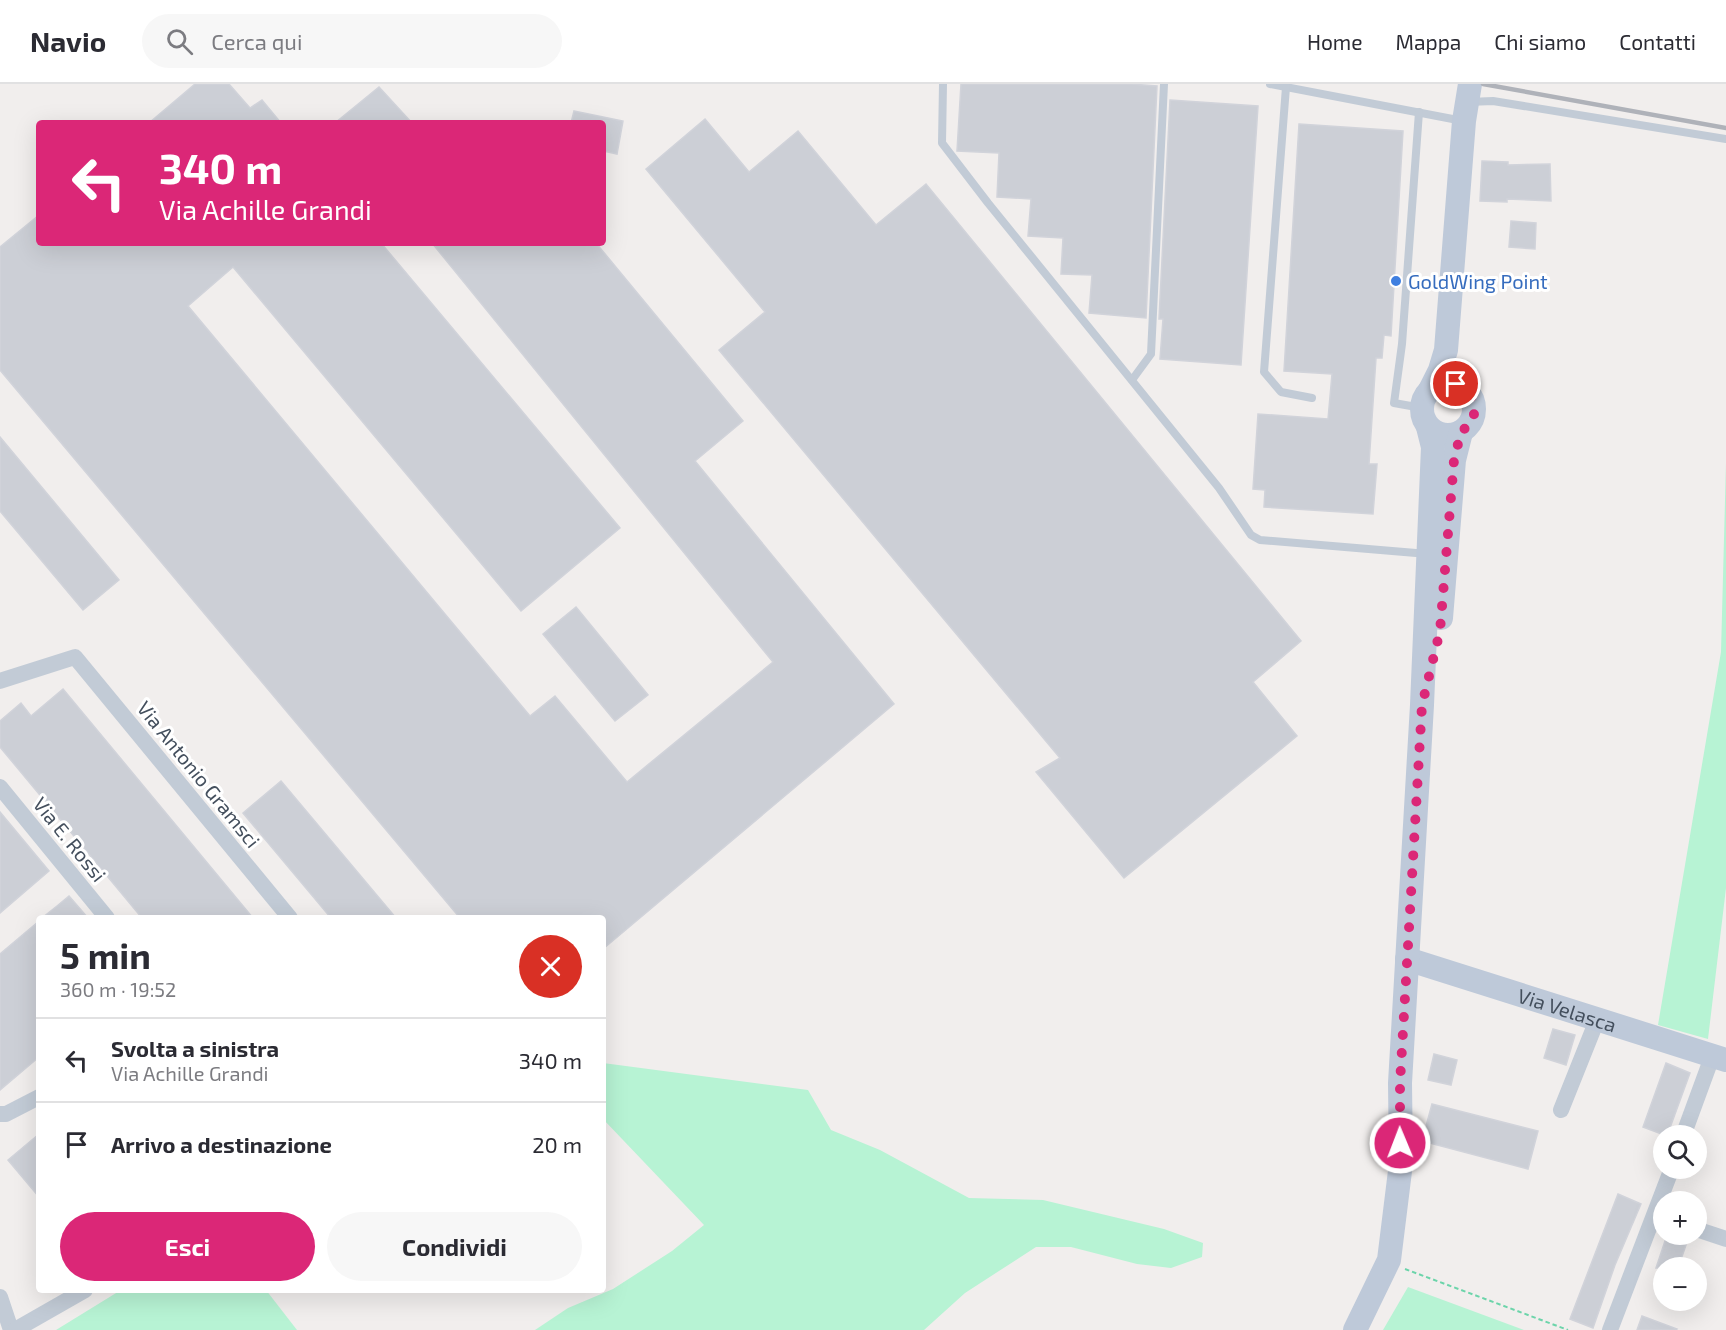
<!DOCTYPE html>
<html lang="it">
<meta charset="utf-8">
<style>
:root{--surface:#fff;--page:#f7f7f7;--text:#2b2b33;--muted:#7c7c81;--line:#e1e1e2;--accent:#db2777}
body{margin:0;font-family:"Exo 2",sans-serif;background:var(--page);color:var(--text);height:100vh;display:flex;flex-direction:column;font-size:22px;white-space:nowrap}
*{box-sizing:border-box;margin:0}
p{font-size:20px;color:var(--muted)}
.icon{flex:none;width:33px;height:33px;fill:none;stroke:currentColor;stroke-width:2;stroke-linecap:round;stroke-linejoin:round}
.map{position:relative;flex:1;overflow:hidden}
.drawer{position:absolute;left:36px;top:831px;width:570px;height:378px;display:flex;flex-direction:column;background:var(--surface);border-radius:6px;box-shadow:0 6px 24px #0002}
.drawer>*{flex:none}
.guide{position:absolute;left:36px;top:36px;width:570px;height:126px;border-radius:6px;box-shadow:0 6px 24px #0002;background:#db2777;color:#fff;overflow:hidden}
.fabs{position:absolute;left:1653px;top:1041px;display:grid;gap:12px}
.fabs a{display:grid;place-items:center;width:54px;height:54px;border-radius:50%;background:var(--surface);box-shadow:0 6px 24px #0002;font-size:30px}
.pin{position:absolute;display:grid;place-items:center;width:51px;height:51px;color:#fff;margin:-26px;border:3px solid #fff;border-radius:50%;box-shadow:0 2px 6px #0007}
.me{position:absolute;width:66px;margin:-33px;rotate:359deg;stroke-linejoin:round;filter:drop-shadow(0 0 4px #0008)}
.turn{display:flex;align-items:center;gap:21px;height:126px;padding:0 24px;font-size:27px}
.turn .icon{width:78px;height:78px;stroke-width:2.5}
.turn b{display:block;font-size:42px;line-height:51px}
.round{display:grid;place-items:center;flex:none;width:63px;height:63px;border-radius:32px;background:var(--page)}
.overview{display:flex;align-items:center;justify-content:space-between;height:102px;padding:0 24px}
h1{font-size:36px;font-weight:700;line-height:45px}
.cta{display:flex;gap:12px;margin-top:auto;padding:12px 24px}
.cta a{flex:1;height:69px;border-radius:36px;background:var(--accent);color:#fff;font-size:24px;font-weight:700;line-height:69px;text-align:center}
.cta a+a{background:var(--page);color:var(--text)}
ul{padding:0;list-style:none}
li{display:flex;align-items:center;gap:18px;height:84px;padding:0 24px;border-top:2px solid var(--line)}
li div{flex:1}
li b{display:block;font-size:22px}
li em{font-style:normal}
header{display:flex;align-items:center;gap:36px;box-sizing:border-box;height:84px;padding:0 30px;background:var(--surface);border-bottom:2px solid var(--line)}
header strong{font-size:28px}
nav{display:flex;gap:33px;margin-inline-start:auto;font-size:21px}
.search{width:420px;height:54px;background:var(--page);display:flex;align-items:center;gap:15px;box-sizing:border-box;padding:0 21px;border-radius:33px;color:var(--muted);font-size:22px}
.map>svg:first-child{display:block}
</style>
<header>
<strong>Navio</strong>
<div class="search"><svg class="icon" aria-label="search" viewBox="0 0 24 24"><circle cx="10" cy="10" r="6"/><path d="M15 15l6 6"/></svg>Cerca qui</div>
<nav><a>Home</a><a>Mappa</a><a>Chi siamo</a><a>Contatti</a></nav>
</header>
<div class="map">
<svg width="1726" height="1246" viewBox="0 0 1726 1246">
<rect width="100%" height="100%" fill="#f1eeed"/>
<g fill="#b7f3d4">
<polygon points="1726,379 1726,804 1708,955 1658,941 1721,568"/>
<polygon points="603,979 808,1006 831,1046 880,1066 969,1114 1043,1116 1164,1145 1203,1159 1202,1173 1171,1184 1137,1180 1071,1163 1036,1163 965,1209 924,1246 535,1246 568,1224 613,1205 672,1167 704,1141 603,1035"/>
<polygon points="1408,1203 1524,1246 1383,1246"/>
<polygon points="121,1206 266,1206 297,1246 56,1246"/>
</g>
<g fill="#cccfd6" stroke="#d1d3da" stroke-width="1.5">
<polygon points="195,0 229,0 250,24 262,16 281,39 149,39"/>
<polygon points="961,0 1131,0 1157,2 1146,234 1089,229 1092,191 1061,190 1063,154 1028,152 1031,115 997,113 999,69 957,67"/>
<polygon points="379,3 412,39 335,39"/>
<polygon points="1170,16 1258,22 1241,281 1160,275 1163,235 1159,235"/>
<polygon points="574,27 623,37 617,70 603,67 603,39 571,39"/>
<polygon points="705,35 749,88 798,47 876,141 926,100 1301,557 1253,598 1297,652 1124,794 1036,688 1060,674 719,266 765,228 646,85"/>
<polygon points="1299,40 1403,47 1391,252 1384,251 1382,274 1376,274 1369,380 1377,380 1373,430 1264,423 1265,406 1253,405 1258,330 1328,335 1332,290 1284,287"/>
<polygon points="1482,77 1508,78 1508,81 1550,80 1551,117 1507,115 1507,118 1480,117"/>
<polygon points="39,131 39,159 381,159 620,444 521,527 233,183 188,222 530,632 555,612 627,698 773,578 432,159 596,159 743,337 695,377 894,620 603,865 603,834 460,834 0,286 0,163"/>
<polygon points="1511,137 1536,139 1535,165 1509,163"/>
<polygon points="0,353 119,496 83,526 0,427"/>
<polygon points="576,523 648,611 615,637 543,550"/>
<polygon points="63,605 253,834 142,834 0,663 0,637 21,619 31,632"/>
<polygon points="281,697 396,834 331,834 243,729"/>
<polygon points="0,728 49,787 0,829"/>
<polygon points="69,812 88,834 42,834 57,822"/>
<polygon points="39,837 39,973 0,1006 0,870"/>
<polygon points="1553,945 1575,951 1566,981 1544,974"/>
<polygon points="1434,970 1457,976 1451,1001 1428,996"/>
<polygon points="1666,979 1690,989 1667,1052 1643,1043"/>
<polygon points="1432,1020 1538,1047 1528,1085 1422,1057"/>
<polygon points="39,1050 39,1113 8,1076"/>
<polygon points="1618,1110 1641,1120 1615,1181 1593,1244 1570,1235"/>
<polygon points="1666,1154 1686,1161 1678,1184 1656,1184"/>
<polygon points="1642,1232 1677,1245 1676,1246 1637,1246"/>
</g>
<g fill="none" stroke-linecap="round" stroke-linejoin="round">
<polyline stroke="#6cd4aa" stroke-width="2" stroke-dasharray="4.5 3" stroke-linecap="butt" points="1405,1185 1568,1246"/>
<g stroke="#c2cbd6" stroke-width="8">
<polyline points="943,0 942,59 988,119 1219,404 1251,451 1260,456 1428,470"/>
<polyline points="1270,0 1463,37"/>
<polyline points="1286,3 1264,288 1281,308 1312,314"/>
<polyline points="1468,18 1493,17 1726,55"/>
<polyline points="1419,28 1402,260 1394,319 1422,324"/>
<polyline points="1132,296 1151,270 1164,0"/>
</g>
<g stroke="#c2cbd6" stroke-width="16">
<polyline points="0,597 75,573 290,834"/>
<polyline points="0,703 107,834"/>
<polyline points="1561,1026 1597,936"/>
<polyline points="0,1030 6,1030 39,1013"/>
<polyline points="1683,1052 1712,973"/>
<polyline points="1696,1145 1726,1155"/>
<polyline points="0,1213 11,1246"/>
<polyline points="15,1246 85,1206"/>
<polyline points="1610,1246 1672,1084"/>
</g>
<g stroke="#bec9d9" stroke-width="24">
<circle cx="1448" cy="325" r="26"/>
<polyline points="1430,306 1440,286 1446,266 1464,37 1470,0"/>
<polyline points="1441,534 1454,376 1461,348"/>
<path id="s1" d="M1407,875L1726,976"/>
<polyline points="1355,1246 1389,1176 1401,1079 1400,999 1422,621 1433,363 1428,343"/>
</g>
<polyline stroke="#afb2b9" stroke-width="4.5" points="1483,0 1726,44"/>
</g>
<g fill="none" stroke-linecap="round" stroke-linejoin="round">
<polyline stroke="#db2777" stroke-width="10" stroke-dasharray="0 18" points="1400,1059 1400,999 1422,621 1440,547 1454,376 1461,348 1471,339 1474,330 1473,315 1469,309 1456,300"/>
</g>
<circle fill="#3f7fe0" stroke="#fff" stroke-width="2" cx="1396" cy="197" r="6"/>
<g text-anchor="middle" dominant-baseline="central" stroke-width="6" stroke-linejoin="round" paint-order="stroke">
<g font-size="20" fill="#366cbe" stroke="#fff" text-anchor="start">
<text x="1408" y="197">GoldWing Point</text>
</g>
<g font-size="20" fill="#444f5d" stroke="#fff">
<text transform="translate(199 690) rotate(51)">Via Antonio Gramsci</text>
<text transform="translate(70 755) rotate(51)">Via E. Rossi</text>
<text stroke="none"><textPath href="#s1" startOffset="168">Via Velasca</textPath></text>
</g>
</g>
</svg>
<div class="fabs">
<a><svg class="icon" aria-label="search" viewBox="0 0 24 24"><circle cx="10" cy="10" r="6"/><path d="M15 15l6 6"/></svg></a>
<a>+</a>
<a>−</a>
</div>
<div class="pin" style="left:1456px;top:300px;background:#d93025"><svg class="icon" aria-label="arrive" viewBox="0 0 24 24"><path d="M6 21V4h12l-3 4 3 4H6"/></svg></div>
<svg class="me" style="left:1400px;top:1059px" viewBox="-20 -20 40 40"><circle r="17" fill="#db2777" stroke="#fff" stroke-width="3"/><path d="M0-11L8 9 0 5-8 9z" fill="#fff"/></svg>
<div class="guide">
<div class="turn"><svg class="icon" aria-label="left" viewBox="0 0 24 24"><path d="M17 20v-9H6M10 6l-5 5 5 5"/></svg><div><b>340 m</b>Via Achille Grandi</div></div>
</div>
<section class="drawer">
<div class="overview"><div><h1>5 min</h1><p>360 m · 19:52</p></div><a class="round" style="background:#d93025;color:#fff"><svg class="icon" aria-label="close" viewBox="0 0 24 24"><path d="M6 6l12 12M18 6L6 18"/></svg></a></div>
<ul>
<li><svg class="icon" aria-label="left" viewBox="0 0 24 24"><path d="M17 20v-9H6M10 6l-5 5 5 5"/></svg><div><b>Svolta a sinistra</b><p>Via Achille Grandi</p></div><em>340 m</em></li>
<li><svg class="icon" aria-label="arrive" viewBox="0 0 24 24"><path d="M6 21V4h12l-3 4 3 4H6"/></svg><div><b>Arrivo a destinazione</b></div><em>20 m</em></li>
</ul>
<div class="cta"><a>Esci</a><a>Condividi</a></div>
</section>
</div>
